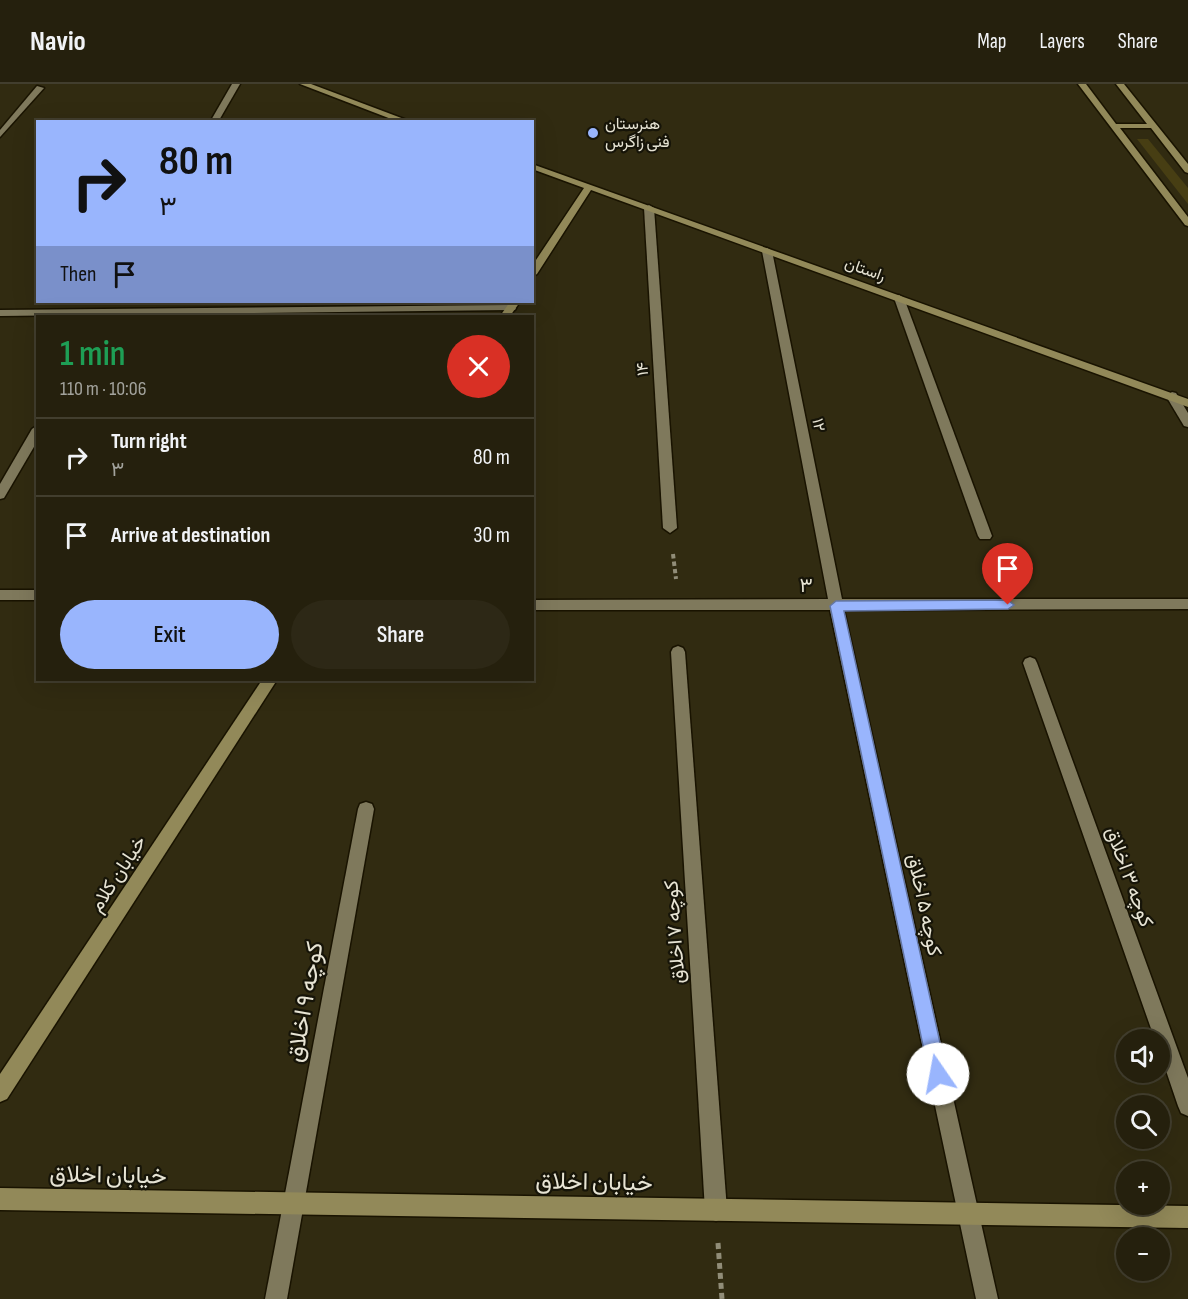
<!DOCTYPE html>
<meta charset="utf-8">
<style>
:root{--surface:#25200d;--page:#2d2816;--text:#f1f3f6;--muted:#a3a39d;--line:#423e2e;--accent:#99b5fd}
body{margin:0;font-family:"Sofia Sans Condensed",Vazirmatn,sans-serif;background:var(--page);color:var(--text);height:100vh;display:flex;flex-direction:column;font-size:22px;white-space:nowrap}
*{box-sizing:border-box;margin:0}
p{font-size:20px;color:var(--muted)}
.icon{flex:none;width:33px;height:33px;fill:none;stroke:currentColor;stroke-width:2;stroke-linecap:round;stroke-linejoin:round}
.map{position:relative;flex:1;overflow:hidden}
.side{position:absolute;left:36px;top:231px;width:498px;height:366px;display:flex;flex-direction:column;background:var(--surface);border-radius:0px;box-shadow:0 6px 24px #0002,0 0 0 2px var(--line)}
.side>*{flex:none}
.guide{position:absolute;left:36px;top:36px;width:498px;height:183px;border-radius:0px;box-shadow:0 6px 24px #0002,0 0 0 2px var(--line);background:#99b5fd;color:#111;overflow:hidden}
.tools{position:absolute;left:1116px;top:945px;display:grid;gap:12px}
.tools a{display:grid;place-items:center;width:54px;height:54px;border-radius:50%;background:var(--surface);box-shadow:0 6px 24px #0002,0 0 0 2px var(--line);font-size:30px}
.pin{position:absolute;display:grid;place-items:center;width:51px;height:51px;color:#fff;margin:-62px -26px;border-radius:50% 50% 50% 0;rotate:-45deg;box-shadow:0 0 6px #0007}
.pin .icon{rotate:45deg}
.me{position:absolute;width:66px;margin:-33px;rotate:348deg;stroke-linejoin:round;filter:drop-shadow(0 0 4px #0008)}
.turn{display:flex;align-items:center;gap:21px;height:126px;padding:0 24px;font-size:27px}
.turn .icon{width:78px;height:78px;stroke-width:2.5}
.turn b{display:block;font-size:42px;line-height:51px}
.then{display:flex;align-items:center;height:57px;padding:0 24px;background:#0003;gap:12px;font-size:22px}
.round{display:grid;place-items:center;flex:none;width:63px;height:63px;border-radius:32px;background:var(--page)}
.summary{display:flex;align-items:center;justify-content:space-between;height:102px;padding:0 24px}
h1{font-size:36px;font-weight:600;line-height:45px;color:#1e9e55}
.cta{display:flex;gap:12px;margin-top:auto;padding:12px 24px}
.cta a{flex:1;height:69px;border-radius:36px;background:var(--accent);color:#111;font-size:24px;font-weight:600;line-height:69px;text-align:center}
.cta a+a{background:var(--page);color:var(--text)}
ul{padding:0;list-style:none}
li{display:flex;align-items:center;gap:18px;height:78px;padding:0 24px;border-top:2px solid var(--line)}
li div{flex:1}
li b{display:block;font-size:22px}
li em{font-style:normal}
header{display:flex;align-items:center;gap:36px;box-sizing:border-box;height:84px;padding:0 30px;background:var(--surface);border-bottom:2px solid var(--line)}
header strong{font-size:28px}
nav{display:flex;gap:33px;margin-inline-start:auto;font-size:21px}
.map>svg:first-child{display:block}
</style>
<header>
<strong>Navio</strong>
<nav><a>Map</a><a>Layers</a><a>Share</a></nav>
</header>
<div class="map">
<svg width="1188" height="1215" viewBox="0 0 1188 1215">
<rect width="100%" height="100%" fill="#312b11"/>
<polygon fill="#473e13" points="1137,55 1148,55 1188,104 1188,120"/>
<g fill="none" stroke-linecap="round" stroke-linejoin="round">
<defs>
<g id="street">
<polygon points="232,0 240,0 218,38 210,38"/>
<polygon points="37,2 44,4 0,53 0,46"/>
<polygon points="649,121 654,124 677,444 670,449 663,444 644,124"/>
<polygon points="767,164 772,167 842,515 1188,515 1188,525 844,526 998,1215 976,1215 830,526 532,526 532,516 828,515 762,167"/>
<polygon points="899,211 904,214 992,452 990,455 980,455 978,452 894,214"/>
<polygon points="511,221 516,224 515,226 0,232 0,226"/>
<polygon points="1172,308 1176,309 1188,329 1188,343 1184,342 1166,312"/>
<polygon points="38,341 38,356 4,414 0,415 0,400 32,345"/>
<rect x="0" y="506" width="38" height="10"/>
<polygon points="678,562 683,564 685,568 727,1126 724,1134 716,1137 708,1134 705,1126 671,568 673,564"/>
<polygon points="1030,573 1035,575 1037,579 1188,994 1188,1032 1181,1029 1178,1022 1160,969 1160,956 1155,956 1023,579 1025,575"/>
<polygon points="366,718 372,720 374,725 287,1215 265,1215 358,725 360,720"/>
</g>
<g id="secondary">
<polygon points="300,0 311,0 412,38 399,38"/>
<polygon points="1078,0 1086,0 1116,40 1147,40 1116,0 1124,0 1188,80 1188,89 1185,88 1151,44 1120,44 1188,133 1188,142 1185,141"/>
<polygon points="532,80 1188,315 1188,323 591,106 537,190 532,193 532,182 584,104 532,85"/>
<polygon points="510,218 520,218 510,232 500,232"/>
<polygon points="262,596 277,596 7,1015 0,1018 0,990"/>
<polygon points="0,1104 1188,1122 1188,1144 0,1126"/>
</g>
</defs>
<use href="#street" stroke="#191300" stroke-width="3"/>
<use href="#secondary" stroke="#191300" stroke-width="3"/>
<g stroke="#918d78" stroke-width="4" stroke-dasharray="4.5 3" stroke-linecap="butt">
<polyline points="673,470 676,495"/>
<polyline points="992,475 999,493"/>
</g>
<polyline stroke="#918d78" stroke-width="5" stroke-dasharray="6 4" stroke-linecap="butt" points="718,1159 722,1215"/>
<use href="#street" fill="#7f795c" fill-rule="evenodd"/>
<use href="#secondary" fill="#928959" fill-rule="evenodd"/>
</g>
<polygon fill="#99b5fd" stroke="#6376a4" stroke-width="1.5" points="1008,516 1014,521 1008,525 844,527 947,990 945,996 938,998 932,996 929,990 830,522 836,517"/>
<circle fill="#99b5fd" stroke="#161408" stroke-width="2" cx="593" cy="49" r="6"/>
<g text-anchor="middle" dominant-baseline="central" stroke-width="4.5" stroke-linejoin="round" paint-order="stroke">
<g font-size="16" fill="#e7e4d4" stroke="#161408" text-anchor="start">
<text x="605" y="40">هنرستان<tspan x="605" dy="18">فنی زاگرس</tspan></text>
</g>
<g font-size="16" fill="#e7e4d4" stroke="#161408">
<text transform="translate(865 186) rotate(20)">راستان</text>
<text transform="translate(643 285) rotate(-94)">۱۴</text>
<text transform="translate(818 341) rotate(79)">۱۲</text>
</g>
<g font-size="20" fill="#e7e4d4" stroke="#161408">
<text x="806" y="502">۳</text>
<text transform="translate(118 790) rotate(-57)">خیابان کلام</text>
<text transform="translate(1129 793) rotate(70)">کوچه ۳ اخلاق</text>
<text transform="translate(924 821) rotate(78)">کوچه ۵ اخلاق</text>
<text transform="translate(675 848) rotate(-94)">کوچه ۷ اخلاق</text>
</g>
<g font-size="24" fill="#e7e4d4" stroke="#161408">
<text transform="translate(305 918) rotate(-80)">کوچه ۹ اخلاق</text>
<text transform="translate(108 1091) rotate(1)">خیابان اخلاق</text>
<text transform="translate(594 1098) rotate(1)">خیابان اخلاق</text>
</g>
</g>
</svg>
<div class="tools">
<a><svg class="icon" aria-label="sound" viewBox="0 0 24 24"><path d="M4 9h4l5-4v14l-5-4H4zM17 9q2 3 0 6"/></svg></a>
<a><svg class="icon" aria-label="search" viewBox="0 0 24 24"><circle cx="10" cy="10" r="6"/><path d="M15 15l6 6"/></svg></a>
<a>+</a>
<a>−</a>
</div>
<div class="pin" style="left:1008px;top:521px;background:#d93025"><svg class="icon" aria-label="arrive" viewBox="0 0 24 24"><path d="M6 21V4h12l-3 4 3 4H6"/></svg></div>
<svg class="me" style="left:938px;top:990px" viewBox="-20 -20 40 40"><circle r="19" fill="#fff"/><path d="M0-13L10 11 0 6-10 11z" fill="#99b5fd"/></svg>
<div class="guide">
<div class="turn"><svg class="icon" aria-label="right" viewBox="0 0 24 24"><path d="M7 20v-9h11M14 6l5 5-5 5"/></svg><div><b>80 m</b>۳</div></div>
<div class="then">Then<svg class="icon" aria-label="arrive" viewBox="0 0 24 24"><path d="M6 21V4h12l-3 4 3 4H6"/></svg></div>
</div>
<section class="side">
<div class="summary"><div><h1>1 min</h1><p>110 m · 10:06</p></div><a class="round" style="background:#d93025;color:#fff"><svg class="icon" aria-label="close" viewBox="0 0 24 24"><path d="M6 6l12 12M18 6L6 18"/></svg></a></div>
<ul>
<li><svg class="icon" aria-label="right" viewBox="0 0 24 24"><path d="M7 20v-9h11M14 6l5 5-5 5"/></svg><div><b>Turn right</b><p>۳</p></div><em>80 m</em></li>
<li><svg class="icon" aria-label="arrive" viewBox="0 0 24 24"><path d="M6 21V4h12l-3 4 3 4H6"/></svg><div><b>Arrive at destination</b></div><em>30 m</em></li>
</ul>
<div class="cta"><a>Exit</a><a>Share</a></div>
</section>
</div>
